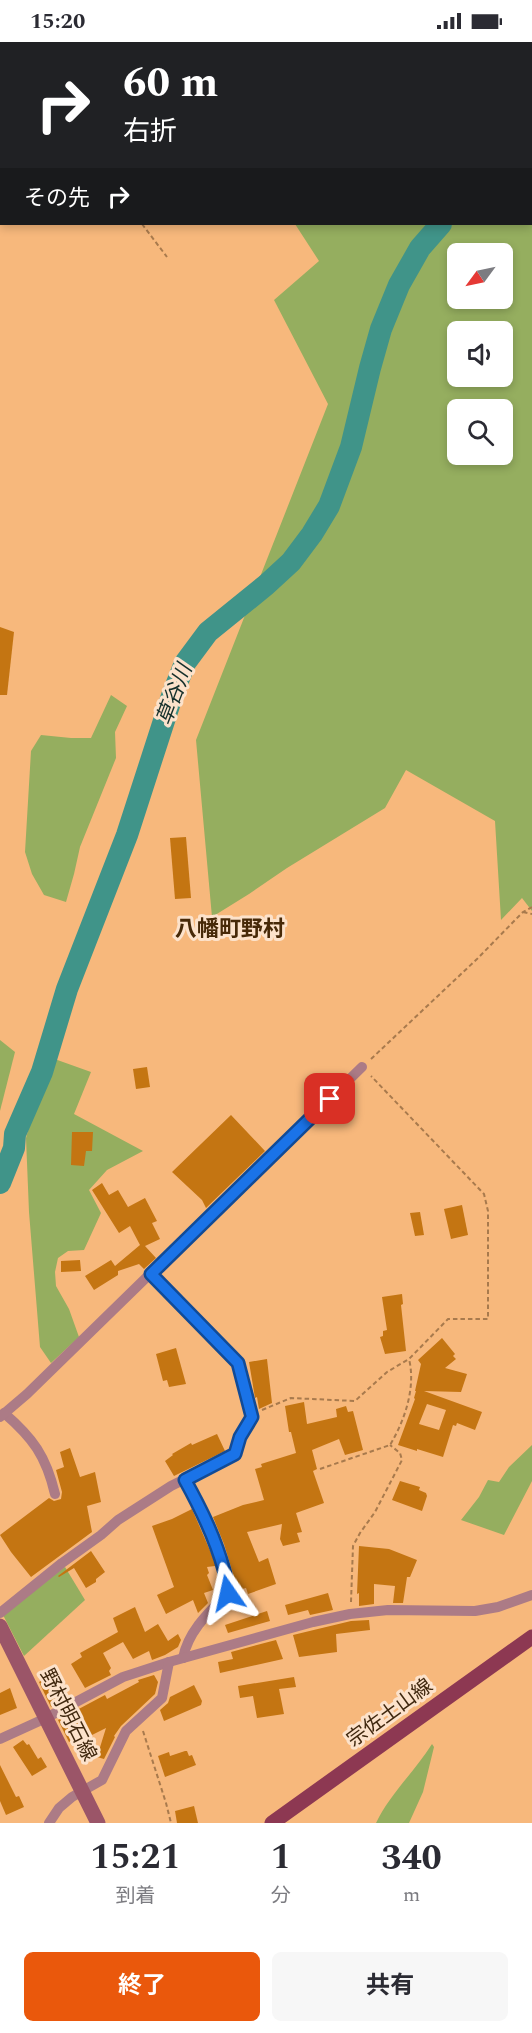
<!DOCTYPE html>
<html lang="ja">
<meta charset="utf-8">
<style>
:root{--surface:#fff;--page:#f7f7f7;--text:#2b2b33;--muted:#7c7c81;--accent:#ea580c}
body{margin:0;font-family:Spectral,"Noto Sans JP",serif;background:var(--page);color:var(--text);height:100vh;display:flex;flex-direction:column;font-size:22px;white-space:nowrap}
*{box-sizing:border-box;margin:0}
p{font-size:20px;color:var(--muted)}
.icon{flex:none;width:33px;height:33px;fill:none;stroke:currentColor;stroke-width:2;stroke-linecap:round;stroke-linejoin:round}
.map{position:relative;height:1781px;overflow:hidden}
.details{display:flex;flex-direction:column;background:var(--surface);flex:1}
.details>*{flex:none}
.hud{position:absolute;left:0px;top:0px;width:532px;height:183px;box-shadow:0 3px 9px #0003;background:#202124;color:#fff;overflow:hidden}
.needle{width:39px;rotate:237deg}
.controls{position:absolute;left:447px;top:201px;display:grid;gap:12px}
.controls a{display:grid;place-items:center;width:66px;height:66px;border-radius:9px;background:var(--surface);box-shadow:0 3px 9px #0003;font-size:30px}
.pin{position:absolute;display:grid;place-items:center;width:51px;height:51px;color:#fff;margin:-26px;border-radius:12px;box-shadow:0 3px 9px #0006}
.me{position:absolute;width:66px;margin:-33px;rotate:349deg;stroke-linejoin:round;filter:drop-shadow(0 0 4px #0008)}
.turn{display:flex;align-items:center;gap:21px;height:126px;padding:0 24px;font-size:27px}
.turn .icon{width:78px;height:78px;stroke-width:2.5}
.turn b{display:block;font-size:42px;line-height:51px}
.then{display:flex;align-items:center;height:57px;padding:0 24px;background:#0003;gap:12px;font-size:22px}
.eta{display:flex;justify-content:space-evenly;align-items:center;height:102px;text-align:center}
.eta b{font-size:36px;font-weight:700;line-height:42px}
.action{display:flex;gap:12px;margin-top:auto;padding:12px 24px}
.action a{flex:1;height:69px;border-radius:9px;background:var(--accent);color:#fff;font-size:24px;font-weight:700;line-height:69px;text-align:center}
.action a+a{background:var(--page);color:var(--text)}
.status{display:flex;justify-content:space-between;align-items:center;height:42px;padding:0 30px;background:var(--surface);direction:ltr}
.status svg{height:16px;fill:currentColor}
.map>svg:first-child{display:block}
</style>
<div class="status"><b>15:20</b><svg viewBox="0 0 49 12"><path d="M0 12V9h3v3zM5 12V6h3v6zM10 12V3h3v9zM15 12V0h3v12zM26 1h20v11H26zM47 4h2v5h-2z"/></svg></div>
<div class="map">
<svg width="532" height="1781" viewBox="0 0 532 1781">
<rect width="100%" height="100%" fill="#f7b87c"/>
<g fill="#95ae5f" fill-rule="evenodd">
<path d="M324,0H532V869L522,856L501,878L495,779L406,728L385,766L287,826L249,852L212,875L196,698L328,362L274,258L319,219L295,182H531V2L321,1ZM458,212H502V256H458ZM458,290H502V334H458ZM458,368H502V412H458Z"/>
<polygon points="111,653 127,664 115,690 116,716 80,805 74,832 66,860 44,853 32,832 25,810 31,709 41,693 71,696 91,696"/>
<polygon points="0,998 15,1010 0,1069"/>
<polygon points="49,1015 91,1030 74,1072 143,1109 107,1128 89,1148 101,1171 84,1208 68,1209 58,1216 55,1230 56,1244 69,1267 79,1295 51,1321 40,1305 29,1170 26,1096"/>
<polygon points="532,1403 532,1439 504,1493 461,1478 479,1455 488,1438 499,1440 509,1425"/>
<polygon points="65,1525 85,1558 24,1614 2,1571"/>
<path d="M432,1702L434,1705L423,1750L409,1781H376C390,1752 415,1729 432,1702Z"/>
</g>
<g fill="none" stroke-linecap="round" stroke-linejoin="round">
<g stroke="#409489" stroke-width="22">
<polyline points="531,105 532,104"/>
<polyline points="0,1141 14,1106 15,1092 42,1030 67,947 127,793 172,654 185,621 208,590 266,543 291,520 312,492 329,464 351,405 370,326 381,287 399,243 420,206 441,182"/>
</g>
</g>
<g fill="#c47512" fill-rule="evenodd">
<polygon points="0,585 14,590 7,653 0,653"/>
<polygon points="186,795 191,856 175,857 170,796"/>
<polygon points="147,1025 150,1045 136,1047 133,1027"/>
<polygon points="231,1073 265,1109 206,1166 202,1158 172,1130"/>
<polygon points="72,1090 93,1090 92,1109 86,1109 84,1124 71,1123"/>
<polygon points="102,1141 109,1153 118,1148 128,1165 145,1156 157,1179 152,1181 160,1197 145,1204 156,1216 144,1227 139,1222 118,1229 118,1233 94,1248 85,1234 111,1218 115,1224 140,1203 130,1184 119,1191 92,1148"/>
<polygon points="462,1163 468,1193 451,1197 444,1167"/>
<polygon points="420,1170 424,1193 415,1194 410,1171"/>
<polygon points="80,1218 81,1229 61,1230 61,1219"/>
<polygon points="402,1252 403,1262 401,1263 406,1309 385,1312 380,1295 383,1294 383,1289 387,1288 382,1255"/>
<path d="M442,1296L455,1312L453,1314L456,1317L445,1326L467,1332L461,1350L424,1349L482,1370L475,1388L457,1381L456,1384L453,1383L443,1415L417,1407V1409L398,1403L415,1357L414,1356L416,1349H415L421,1322L418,1318ZM427,1362L446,1368L439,1388L419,1382Z"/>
<polygon points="176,1306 186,1342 169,1345 167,1338 163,1339 156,1312"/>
<polygon points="267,1317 272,1361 259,1367 257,1355 255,1356 249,1320"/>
<polygon points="304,1360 307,1382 337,1375 336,1367 346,1364 348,1370 353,1369 363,1408 345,1413 339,1397 312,1408 317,1427 313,1429 324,1461 296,1471 302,1490 297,1491 300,1500 283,1504 280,1497 282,1482 247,1490 259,1520 268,1516 276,1542 248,1552 246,1546 238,1548 224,1502 213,1475 243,1463 264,1458 255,1427 262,1425 261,1422 296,1411 291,1390 289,1390 285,1364"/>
<polygon points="217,1392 225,1409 174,1434 165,1419 173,1413 172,1412 191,1401 192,1403"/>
<polygon points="70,1406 80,1435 95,1430 101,1460 87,1464 92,1490 31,1535 11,1510 0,1493 49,1456 54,1459 61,1457 62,1450 56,1428 64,1425 60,1410"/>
<polygon points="400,1439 420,1445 419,1448 426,1451 427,1454 422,1469 392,1458"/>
<polygon points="192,1467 215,1520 215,1524 207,1525 209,1531 207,1533 213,1548 204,1551 208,1561 198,1571 193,1558 166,1572 157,1553 174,1545 152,1484 172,1477"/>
<polygon points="359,1504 389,1507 417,1518 410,1535 407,1535 403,1561 393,1561 395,1544 374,1542 374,1562 359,1564 359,1551 357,1552"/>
<polygon points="91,1509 105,1530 96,1537 96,1540 86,1546 74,1526 59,1535 58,1534"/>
<polygon points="328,1551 333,1568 310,1573 308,1568 288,1573 285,1563"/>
<polygon points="135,1565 145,1590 158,1582 168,1599 178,1592 181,1598 178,1605 165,1613 152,1618 149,1609 133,1617 123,1600 103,1611 111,1626 109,1629 111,1633 85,1646 71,1622 82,1615 80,1611 118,1590 113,1576"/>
<polygon points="267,1569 270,1579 228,1591 225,1583"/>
<polygon points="369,1578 370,1588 336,1592 337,1610 299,1615 293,1593 351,1579"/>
<polygon points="276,1598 283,1617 220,1631 218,1620 233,1617 231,1610"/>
<polygon points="53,1632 66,1657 51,1665 39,1640"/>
<polygon points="154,1633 158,1640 155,1652 121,1684 114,1694 115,1695 104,1717 97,1715 106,1686 82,1698 80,1694 69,1700 58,1678 105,1653 107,1657 139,1640 138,1638"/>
<polygon points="294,1635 296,1645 279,1647 284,1672 257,1676 253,1654 240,1656 238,1644"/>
<polygon points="194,1643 202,1659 201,1663 164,1679 160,1668 168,1661 170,1655"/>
<polygon points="10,1646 17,1666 0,1673 0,1651"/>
<polygon points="23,1698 27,1703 29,1702 38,1717 41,1715 47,1725 32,1734 13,1705"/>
<polygon points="185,1709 187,1709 189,1714 192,1713 196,1723 165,1735 158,1714 169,1710 170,1714"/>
<polygon points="0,1723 16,1755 19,1754 24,1765 6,1773 0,1759"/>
<polygon points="194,1764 198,1781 177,1781 175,1769"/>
</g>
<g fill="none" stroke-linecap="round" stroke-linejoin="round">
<g stroke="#a87a4d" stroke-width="2" stroke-dasharray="4.5 3" stroke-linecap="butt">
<polyline points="229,0 230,2"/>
<polyline points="142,182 167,215"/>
<polyline points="523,870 532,872"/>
<polyline points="371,1017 477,917 523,870 532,865"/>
<polyline points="262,1368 291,1356 355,1359 387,1330 409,1317 448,1277 488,1277 488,1169 484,1152 371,1034"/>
<path d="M320,1427L390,1403C405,1378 416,1345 409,1317"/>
<polyline points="351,1560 353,1504 360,1491 375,1470 402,1418 400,1411 390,1403"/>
<polyline points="143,1689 166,1761 171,1781"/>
</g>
<g stroke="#ac7b86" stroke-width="10">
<polyline points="0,49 2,51"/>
<path d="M4,1371C33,1396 46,1414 55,1452"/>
<polyline points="0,1375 27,1352 362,1025"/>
<polyline points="0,1571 62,1521 101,1493 118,1478 171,1444 235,1412 240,1395 252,1375 238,1321 151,1231"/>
<path d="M183,1616C188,1590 208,1571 226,1553L228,1547C223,1508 204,1472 185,1438"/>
<polyline points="0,1697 46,1676 123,1635 169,1620 313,1580 350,1572 388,1568 475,1569 498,1565 532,1553"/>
<polyline points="49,1781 59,1766 72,1755 102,1738 126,1689 162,1656 169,1620"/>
</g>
<polyline stroke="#9b5568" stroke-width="15" points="0,1584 98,1781"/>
<polyline stroke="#8d3852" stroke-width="15" points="272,1781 532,1595"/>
</g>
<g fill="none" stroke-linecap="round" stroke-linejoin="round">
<defs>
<path id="route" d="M228,1551C228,1543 226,1535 224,1528C215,1495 201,1467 185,1438L235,1412L240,1395L252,1375L238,1321L151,1232L330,1057"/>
</defs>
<use href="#route" stroke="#114b97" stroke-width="15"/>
<use href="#route" stroke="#1a73e8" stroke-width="10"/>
</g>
<g text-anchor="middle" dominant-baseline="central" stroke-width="6" stroke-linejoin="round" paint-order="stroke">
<g font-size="20" fill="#40280f" stroke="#fce2cb">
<text transform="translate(390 1671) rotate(-36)">宗佐土山線</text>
<text transform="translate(68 1673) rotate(63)">野村明石線</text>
</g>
<g font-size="21" font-style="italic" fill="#142f2b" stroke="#fce2cb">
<text transform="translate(175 653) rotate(-69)">草谷川</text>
</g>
<g font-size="22" font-weight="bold" fill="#472908" stroke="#fce2cb">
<text x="230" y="887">八幡町野村</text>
</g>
</g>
</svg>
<div class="controls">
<a><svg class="needle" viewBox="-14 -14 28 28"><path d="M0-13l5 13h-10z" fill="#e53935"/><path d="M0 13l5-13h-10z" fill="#7c7c81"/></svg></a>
<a><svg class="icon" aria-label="sound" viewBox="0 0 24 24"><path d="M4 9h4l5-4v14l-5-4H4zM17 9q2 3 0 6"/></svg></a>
<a><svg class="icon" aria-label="search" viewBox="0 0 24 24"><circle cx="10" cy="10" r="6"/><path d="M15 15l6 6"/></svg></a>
</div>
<div class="pin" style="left:330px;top:1057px;background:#d93025"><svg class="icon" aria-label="arrive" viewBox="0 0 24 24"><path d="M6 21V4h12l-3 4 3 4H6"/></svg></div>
<svg class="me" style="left:228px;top:1551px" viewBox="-20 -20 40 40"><path d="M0-17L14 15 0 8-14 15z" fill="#1a73e8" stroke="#fff" stroke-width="4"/></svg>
<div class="hud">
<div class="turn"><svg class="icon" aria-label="right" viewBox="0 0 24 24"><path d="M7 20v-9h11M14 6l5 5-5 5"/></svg><div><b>60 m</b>右折</div></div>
<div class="then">その先<svg class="icon" aria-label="right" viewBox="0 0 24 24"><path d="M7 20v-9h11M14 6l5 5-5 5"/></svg></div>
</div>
</div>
<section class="details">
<div class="eta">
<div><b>15:21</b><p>到着</p></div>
<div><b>1</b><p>分</p></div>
<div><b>340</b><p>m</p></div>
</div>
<div class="action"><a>終了</a><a>共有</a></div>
</section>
